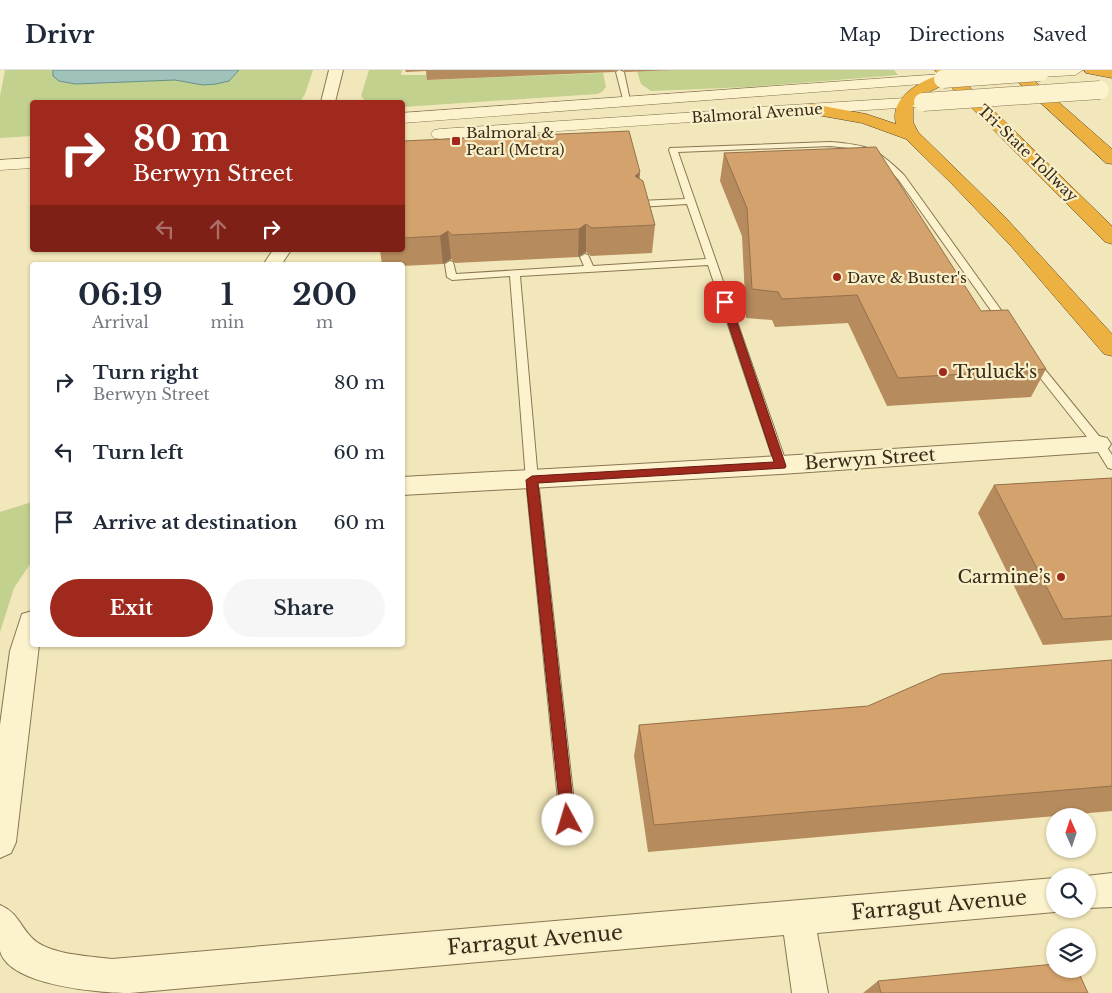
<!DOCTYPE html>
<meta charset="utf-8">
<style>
:root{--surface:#fff;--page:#f6f6f7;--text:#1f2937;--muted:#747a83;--line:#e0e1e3;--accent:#9f291d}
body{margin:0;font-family:"Libre Baskerville",serif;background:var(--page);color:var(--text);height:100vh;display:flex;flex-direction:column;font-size:19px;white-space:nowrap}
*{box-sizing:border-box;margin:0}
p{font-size:16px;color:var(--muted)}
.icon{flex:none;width:28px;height:28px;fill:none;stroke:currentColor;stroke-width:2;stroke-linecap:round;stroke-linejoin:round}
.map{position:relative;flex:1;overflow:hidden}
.details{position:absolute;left:30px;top:192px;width:375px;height:385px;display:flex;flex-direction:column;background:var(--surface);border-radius:5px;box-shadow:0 1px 4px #0004}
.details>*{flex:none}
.guide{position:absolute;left:30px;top:30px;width:375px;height:152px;border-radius:5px;box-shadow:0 1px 4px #0004;background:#9f291d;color:#fff;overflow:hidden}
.needle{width:32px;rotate:357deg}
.fabs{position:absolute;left:1046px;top:738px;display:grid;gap:10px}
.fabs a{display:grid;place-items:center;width:50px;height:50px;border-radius:50%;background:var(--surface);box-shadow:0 1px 4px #0004;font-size:25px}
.pin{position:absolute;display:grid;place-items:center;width:42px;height:42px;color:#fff;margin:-21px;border-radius:10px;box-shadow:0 2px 8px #0006}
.me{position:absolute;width:55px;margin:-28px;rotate:354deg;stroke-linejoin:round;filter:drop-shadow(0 0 4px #0008)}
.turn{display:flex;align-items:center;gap:18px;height:105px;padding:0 20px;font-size:22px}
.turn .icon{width:65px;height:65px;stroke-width:2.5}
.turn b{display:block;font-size:35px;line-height:42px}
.lanes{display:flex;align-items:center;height:48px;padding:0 20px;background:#0003;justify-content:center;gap:25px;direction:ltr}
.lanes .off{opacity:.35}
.eta{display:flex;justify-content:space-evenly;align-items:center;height:85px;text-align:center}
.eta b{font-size:30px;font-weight:700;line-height:35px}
.button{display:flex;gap:10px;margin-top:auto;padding:10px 20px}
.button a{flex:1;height:58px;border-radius:30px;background:var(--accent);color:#fff;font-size:20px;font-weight:700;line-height:58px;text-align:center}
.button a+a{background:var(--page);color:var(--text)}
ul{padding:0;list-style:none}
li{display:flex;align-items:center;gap:15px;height:70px;padding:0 20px}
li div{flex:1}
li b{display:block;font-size:19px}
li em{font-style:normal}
header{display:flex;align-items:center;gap:30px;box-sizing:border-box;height:70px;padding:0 25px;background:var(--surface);border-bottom:1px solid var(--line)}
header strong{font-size:24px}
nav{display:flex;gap:28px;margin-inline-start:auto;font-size:18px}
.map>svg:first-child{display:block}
</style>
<header>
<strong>Drivr</strong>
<nav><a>Map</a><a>Directions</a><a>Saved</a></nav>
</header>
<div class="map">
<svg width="1112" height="923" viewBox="0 0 1112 923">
<rect width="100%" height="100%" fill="#f2e7ba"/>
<g fill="#c2d18d">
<polygon points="5,0 53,0 53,6 75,14 175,10 203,15 229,11 239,0 313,0 305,24 300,32 32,32 32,66 0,68 0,26"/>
<polygon points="369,0 402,0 401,5 427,5 428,10 603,3 606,17 602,22 597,24 403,37 402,32 366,32 361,26"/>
<polygon points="673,0 894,0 898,5 748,17 651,21 641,14 637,1"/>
<polygon points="32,432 32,491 14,518 0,562 0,442"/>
</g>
<polygon fill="#9fc2bb" stroke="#66908a" points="53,0 239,0 229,11 216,14 203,15 175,10 75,14 59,11 53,6"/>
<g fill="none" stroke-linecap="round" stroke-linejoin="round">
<defs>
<g id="service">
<polygon points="619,0 624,2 631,35 624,33 616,2"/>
<path d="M830,72C869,75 876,78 904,105L1011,254L1010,256H1002L898,109L880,91L859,79L830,76L678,82L787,395L785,398H777L775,395L708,195L520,206L538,410L576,750L574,755L568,758L562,755L560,750L526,410L510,206L452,210L447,207L445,194L450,191L453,192L456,204L584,196L580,187L585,184L588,185L593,196L706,189L687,134L639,137L635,134L639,131L685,129L669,80L670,78Z"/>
<polygon points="1034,290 1038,291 1103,371 1112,385 1112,399 1108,398 1095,377 1030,295 1030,291"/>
</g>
<g id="minor">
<polygon points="329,0 343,0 335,32 321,32"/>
<polygon points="273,180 291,180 281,195 263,195"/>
<polygon points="1099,366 1107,368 1111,374 1107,380 1099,382 781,404 402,425 402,407 781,386"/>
<polygon points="32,541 32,575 39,575 16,772 11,783 0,788 0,655 10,581 22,544"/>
<polygon points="1112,803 1112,837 1088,838 1086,806"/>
<path d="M1055,808V839H1062L1055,842L817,863L828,923H792L784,865L130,923C101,923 9,916 0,881C0,868 0,849 0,835C18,843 19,854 31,867C47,885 90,886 112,889Z"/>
</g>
<g id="tertiary">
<polygon points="1033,0 1083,0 1075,5 1040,7 1034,5"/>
<polygon points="943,4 949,6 951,9 949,12 402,53 402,43"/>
<polygon points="923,27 929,28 931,32 929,36 759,47 753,46 751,42 753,38 759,37"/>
<polygon points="714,41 720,42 723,46 720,50 440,69 434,68 431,64 434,60 440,59"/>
<polygon points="32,88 32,98 0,100 0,90"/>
</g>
<g id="motorway">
<path d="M935,0H952L1112,156V174L1105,172L947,13L927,23L913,36V52L918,62L1005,147L1112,264V286L1104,284L1011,176L952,114L906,69L862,53L806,43L804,39L806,35L812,34L866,44L896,54C889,28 919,12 939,5Z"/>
<polygon points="1005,0 1022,0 1112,79 1112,94 1106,93"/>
<polygon points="1084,0 1112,0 1112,8 1086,3"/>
</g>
</defs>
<use href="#service" stroke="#8a7653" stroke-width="2"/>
<use href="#minor" stroke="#8a7653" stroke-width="2"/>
<use href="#tertiary" stroke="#8a7653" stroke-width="1"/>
<use href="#motorway" stroke="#574328" stroke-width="1"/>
<use href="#service" fill="#fcf3ce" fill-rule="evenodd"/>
<use href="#minor" fill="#fcf3ce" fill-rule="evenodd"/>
<use href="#tertiary" fill="#fcf3ce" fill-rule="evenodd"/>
<use href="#motorway" fill="#ecb140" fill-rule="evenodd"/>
<defs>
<g id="tertiary-bridge">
<polyline points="943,9 1040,2"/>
<polyline points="923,32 1100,20"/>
</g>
</defs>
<use href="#tertiary-bridge" stroke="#8a7653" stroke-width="19" stroke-linecap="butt"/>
<use href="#tertiary-bridge" stroke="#fcf3ce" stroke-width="18"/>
</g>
<g fill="#b68b5d">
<polygon points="405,0 617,0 614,2 427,10 426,1 406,2"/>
<polygon points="623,0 673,0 626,2"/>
<polygon points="402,71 640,109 655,155 652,183 591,186 586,182 578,187 455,193 451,189 443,194 402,196 402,195 382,195 380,180 402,180"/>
<polygon points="724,83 981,241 1046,299 1031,327 887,336 848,253 775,257 772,250 746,248 742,166 720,111"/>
<polygon points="1112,408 1112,570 1043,575 978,443 994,415"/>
<polygon points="1112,590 1112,741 648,782 634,686 639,655 868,636"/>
<polygon points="878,911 881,923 863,923"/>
</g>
<g fill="#94714c">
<polygon points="640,102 638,129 635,106"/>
<polygon points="586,154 586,182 578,187 579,159"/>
<polygon points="448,161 451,189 443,194 440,166"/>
</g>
<g fill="#d4a26c" stroke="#94714c">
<polygon points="629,61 640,102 635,106 643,111 655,155 592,158 586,154 579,159 452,165 448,161 440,166 402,168 402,71"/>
<polygon points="876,77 981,241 1008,240 1046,299 898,308 857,225 782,229 778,222 752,219 747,138 724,83"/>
<polygon points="1112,408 1112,546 1063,549 994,415"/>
<polygon points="1112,590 1112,716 654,755 639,655 868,636 941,604"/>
<polygon points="1055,894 1055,899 1077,899 1088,923 881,923 878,911"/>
</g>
<polygon fill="#9f291d" stroke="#671b13" points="722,231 730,232 786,396 785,398 538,413 575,750 573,755 568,757 563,755 561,750 526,410 532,406 774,392 721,232"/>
<g fill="#9f291d" stroke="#f9f0ca" stroke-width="2">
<rect x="451" y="66" width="10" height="10" rx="2.5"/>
<circle cx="837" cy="207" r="5"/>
<circle cx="943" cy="302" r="5"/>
<circle cx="1061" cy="507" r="5"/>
</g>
<g text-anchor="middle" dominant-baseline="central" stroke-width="4.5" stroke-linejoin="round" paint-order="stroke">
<g font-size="15" fill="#382b19" stroke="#f9f0ca">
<text transform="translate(757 43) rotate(-4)">Balmoral Avenue</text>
<text transform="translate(1028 83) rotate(44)">Tri-State Tollway</text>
</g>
<g font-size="15" fill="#382b19" stroke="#f9f0ca" text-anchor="start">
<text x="466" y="62">Balmoral &amp;<tspan x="466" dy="17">Pearl (Metra)</tspan></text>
<text x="847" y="207">Dave &amp; Buster's</text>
</g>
<g font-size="18" fill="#382b19" stroke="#f9f0ca" text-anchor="start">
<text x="953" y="302">Truluck's</text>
<text x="1051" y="507" text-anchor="end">Carmine’s</text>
</g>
<g font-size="18" fill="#382b19" stroke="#f9f0ca">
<text transform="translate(870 389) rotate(-4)">Berwyn Street</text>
</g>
<g font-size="21" fill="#382b19" stroke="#f9f0ca">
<text transform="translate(939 835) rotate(-5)">Farragut Avenue</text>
<text transform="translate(535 870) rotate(-5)">Farragut Avenue</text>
</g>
</g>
</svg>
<div class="fabs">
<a><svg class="needle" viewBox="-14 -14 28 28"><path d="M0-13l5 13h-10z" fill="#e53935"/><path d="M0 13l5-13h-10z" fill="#747a83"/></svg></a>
<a><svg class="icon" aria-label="search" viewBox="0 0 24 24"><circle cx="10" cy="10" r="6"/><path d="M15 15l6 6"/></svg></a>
<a><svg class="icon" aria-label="layers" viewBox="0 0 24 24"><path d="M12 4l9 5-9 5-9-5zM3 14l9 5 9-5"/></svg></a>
</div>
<div class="pin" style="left:725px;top:232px;background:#d93025"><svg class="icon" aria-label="arrive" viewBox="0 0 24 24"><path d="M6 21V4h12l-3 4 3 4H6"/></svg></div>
<svg class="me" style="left:568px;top:750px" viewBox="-20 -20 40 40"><circle r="19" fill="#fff"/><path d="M0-13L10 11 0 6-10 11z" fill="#9f291d"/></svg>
<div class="guide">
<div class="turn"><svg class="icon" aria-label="right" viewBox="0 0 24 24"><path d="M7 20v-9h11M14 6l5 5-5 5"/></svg><div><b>80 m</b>Berwyn Street</div></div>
<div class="lanes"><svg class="icon off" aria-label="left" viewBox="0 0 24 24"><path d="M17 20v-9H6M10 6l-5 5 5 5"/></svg><svg class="icon off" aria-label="ahead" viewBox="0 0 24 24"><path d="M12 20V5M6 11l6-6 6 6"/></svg><svg class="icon" aria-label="right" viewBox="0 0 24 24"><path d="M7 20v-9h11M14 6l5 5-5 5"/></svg></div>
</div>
<section class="details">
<div class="eta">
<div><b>06:19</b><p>Arrival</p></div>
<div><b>1</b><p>min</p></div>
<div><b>200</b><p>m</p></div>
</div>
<ul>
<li><svg class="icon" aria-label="right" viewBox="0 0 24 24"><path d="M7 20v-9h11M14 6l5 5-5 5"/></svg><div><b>Turn right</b><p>Berwyn Street</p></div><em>80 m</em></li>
<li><svg class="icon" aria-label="left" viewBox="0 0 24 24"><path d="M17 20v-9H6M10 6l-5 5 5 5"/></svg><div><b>Turn left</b></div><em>60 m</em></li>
<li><svg class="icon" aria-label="arrive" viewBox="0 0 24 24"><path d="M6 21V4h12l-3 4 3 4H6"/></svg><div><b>Arrive at destination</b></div><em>60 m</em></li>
</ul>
<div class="button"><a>Exit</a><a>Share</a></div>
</section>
</div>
